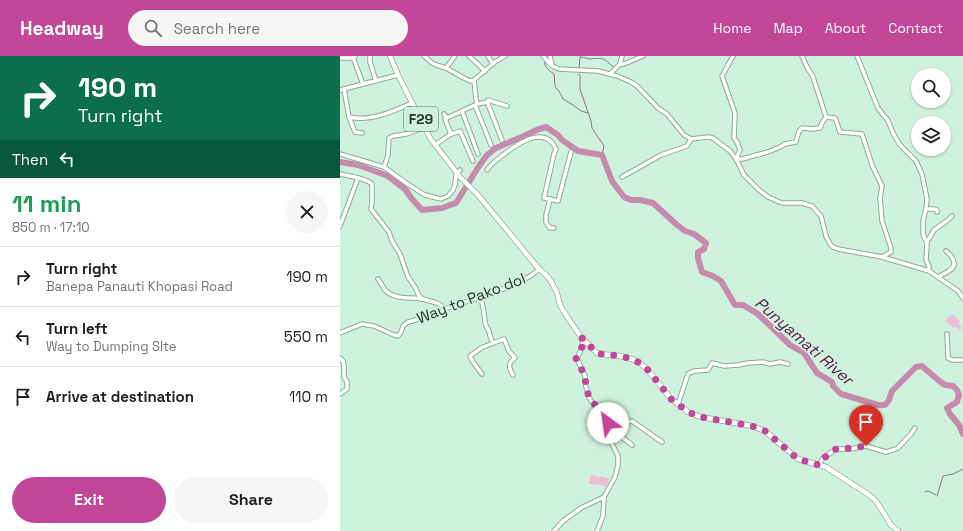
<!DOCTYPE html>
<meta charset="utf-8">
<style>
:root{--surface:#fff;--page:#f6f6f6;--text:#202124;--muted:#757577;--line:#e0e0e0;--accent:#c24798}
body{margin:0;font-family:"Space Grotesk",sans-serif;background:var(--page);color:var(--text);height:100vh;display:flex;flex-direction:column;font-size:15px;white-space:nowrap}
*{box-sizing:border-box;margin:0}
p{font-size:13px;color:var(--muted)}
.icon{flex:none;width:22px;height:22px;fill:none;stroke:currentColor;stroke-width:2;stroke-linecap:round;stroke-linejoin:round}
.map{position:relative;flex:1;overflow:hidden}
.panel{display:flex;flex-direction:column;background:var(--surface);width:340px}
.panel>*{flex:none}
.hud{background:#0b6e4f;color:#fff;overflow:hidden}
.controls{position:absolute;left:571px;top:12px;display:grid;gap:8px}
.controls a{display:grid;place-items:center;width:40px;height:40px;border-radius:50%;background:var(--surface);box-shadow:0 1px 3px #0004;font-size:20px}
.pin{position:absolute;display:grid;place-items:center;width:34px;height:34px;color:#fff;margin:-41px -17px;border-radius:50% 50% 50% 0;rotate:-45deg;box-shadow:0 0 4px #0007}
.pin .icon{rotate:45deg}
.me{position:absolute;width:44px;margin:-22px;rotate:329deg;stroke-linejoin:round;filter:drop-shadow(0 0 3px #0008)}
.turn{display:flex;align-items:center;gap:14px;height:84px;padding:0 12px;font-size:18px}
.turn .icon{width:52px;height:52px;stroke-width:2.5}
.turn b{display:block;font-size:28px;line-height:34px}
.then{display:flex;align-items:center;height:38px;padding:0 12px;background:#0003;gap:8px;font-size:15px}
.round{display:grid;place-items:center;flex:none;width:42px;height:42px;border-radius:21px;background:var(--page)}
.headline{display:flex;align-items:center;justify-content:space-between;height:68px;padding:0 12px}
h1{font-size:24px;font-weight:700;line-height:30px;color:#1e9e55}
.button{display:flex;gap:8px;margin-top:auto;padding:8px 12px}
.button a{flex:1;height:46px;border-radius:24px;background:var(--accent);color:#fff;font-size:16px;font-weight:700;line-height:46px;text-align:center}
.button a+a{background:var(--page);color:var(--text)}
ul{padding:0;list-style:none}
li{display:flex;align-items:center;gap:12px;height:60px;padding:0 12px;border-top:1px solid var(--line)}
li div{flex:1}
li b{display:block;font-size:15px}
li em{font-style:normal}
header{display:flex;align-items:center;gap:24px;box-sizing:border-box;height:56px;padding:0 20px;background:var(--accent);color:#fff}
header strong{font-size:19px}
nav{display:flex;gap:22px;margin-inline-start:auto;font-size:14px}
.search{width:280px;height:36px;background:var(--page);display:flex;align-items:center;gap:10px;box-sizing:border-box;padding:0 14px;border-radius:22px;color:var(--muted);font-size:15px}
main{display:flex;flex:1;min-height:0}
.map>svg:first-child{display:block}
</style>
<header>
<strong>Headway</strong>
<div class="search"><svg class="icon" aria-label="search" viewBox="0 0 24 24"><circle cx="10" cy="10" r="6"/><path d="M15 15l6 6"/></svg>Search here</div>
<nav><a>Home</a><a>Map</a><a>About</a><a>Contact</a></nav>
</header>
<main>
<section class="panel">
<div class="hud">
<div class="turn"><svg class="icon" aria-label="right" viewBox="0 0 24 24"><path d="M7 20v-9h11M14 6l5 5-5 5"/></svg><div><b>190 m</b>Turn right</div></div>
<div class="then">Then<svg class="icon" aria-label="left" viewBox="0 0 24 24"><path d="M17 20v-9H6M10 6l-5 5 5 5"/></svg></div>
</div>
<div class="headline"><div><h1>11 min</h1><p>850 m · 17:10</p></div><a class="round"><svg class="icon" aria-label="close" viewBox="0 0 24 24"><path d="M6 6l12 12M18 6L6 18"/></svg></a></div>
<ul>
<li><svg class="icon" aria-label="right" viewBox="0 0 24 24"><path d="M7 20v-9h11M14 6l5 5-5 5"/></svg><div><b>Turn right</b><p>Banepa Panauti Khopasi Road</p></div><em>190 m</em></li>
<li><svg class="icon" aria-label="left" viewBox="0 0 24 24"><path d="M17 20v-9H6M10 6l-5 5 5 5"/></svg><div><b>Turn left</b><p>Way to Dumping SIte</p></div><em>550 m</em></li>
<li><svg class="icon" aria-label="arrive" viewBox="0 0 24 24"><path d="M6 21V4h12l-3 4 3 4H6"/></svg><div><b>Arrive at destination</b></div><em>110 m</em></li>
</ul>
<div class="button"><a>Exit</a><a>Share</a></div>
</section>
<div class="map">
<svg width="623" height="475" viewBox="0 0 623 475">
<rect width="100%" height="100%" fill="#cff2de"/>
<g fill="#ecbdd7">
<polygon points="612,258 620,265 618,267 622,272 620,274 615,270 614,272 605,265 609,260 614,264 610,260"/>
<polygon points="251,419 269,422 267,430 249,428"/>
</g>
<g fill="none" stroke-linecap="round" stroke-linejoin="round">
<g stroke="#967087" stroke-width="1">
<polyline points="207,0 207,2"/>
<path d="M205,5C203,11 210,15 214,18L215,30L216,32L219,35L223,43L233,49L241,55L248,57"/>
<polyline points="291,7 301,3"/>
<polyline points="278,12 284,9"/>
<path d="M239,13L240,1C243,1 246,2 249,3C254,3 261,1 265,4C269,6 271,10 275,12"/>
<polyline points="239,18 240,20 240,33 251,65 252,72 264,90 263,95 262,99"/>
<polyline points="585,436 588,435 596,439"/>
<polyline points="597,440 603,420 613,418 623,413"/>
</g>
<polyline stroke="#c68aad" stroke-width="6" points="0,106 18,109 48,120 65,133 72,143 82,154 102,152 116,147 139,110 147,99 156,92 184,80 199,73 206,71 218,79 222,84 238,95 262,99 272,125 284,141 291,144 300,144 313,147 336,168 345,175 354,178 366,187 364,193 358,196 358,202 362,216 373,220 381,225 395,249 403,249 418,258 450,289 464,297 477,317 492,326 493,330 501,338 538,349 545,349 549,344 552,335 576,311 582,310 598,324 605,329 613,330 617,334 619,339 617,346 607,352 610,358 619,369 623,378"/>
<defs>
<g id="minor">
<polyline points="15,0 14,2 14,4 23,28"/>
<polyline points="30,0 30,6 36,25"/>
<polyline points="84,0 92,7 96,9 106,12 122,21 130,25 134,24 155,6 165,0"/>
<polyline points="129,0 145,15"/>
<polyline points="148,0 153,8"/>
<polyline points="203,0 212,10 219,13 258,15 277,20 291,26 297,30 318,52 327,58 344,79 351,83 368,81 373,82 390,95 396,103 404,119 419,134 428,141 442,147 462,147 472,150 481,160 486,180 490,188 493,191 498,193 542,201 589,215 618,235 623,242"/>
<polyline points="210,0 212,9"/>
<path d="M393,0L382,20L395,57L394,82L397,86L400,94L396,103H402L428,96L440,91L445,88L456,86C457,81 458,75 462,72L473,73L480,72L482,67L486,61"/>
<polyline points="462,0 467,11 473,21 486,61 495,62 496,64 500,76 522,78 532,109 542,130 540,142 542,165 551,192 551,196 542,201"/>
<polyline points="517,0 538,52 544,60 547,63 555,81 560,89 576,105 582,118 587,143 586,153 583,165 583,178 587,188 586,204 589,210 589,215"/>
<polyline points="0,2 14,2"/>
<polyline points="280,8 282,0"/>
<polyline points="106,12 115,0"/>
<polyline points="270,18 280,8 284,8 303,0"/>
<path d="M4,33L9,61C30,66 54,55 72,47"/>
<polyline points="0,34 23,28 58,19"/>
<polyline points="137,48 148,46"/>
<polyline points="135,49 151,89"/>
<polyline points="122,55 138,98"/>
<polyline points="104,58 107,62 137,48 136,43 134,24"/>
<polyline points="9,61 15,76 22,77"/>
<polyline points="111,78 120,75 133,105"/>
<polyline points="162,84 148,48 148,44 167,50"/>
<polyline points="95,89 111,78 105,63 107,62"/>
<polyline points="0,98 44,111 69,129 85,139 101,143 108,140 113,134 115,129 116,119 120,114"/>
<polyline points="44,111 48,99 49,82 53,80 66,78 85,71"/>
<path d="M147,114C151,108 157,104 163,99C177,88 205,68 216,93L214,98L204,142L210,143L206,159V166L210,172H214"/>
<path d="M0,118C9,120 26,122 32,128V147L31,153L49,176L52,185L60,198L68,221L75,231L79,240L83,243L97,247L102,250L105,253"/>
<polyline points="282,121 321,99 347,90 351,83"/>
<polyline points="210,143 218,145 231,96"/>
<polyline points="586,153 594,153 597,154 597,156"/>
<polyline points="0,170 18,122"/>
<polyline points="587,186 594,174 608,164 612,160"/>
<path d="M599,221C602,218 607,217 610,214C619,208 611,199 606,195"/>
<path d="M38,223C41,227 43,231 45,234C55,244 70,241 82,243"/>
<polyline points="141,241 144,257 145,266 146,270 149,275 150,280 153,287 141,292 130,300 133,306 142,318"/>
<polyline points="0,277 22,268 34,270 54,279 58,280 61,276 63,270 68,266 90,260 107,252 121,248 130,244 141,241 174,229 192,219 199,213"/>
<polyline points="607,278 608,302 612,304 623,304"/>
<polyline points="241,282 243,289 237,303 245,320 246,331 249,341 251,345 268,361 269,363 267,378 278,400 278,409 275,421 264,441 263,460 257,475"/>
<path d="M153,287L164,283L169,295L175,302C167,308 169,311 173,319"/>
<polyline points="0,302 3,305 4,310 4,321 7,326 7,333 0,338"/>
<polyline points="338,348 348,318 354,315 368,314 372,307 384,310 398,309 408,307 423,306 430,308 440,306 448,308"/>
<polyline points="268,367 277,368 279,371 279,379 292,389"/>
<polyline points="277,368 292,365 322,386"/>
<polyline points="479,409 483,402 496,393 510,393 526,390 546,396 553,394 558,392 571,378 575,372"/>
<polyline points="214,475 223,465 241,452 264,441"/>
</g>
<polyline id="major" points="50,0 58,19 90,82 120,121 138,139 199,213 206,219 211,225 217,237 220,249 228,262 241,281 257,297 261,298 280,300 292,303 300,307 308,314 331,343 338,348 348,356 361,361 412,370 425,375 458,403 486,411 529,439 536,445 551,469 558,475"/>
</defs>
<use href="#minor" stroke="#8aab99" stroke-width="5.5"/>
<use href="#major" stroke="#8aab99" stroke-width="6"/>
<use href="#minor" stroke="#fff" stroke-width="3.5"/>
<use href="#major" stroke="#fff" stroke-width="4.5"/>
</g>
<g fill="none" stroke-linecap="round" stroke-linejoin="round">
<polyline stroke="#c24798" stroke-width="7" stroke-dasharray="0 12.6" points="268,367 269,363 268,360 251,345 249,341 246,331 245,320 236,302 243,289 241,281 257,297 261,298 280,300 292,303 300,307 308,314 332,344 338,348 348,356 361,361 412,370 425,375 458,403 479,409 484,402 496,393 510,392 526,390"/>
</g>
<g text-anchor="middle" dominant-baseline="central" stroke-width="3.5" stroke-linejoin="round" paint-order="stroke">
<rect fill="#cff2de" stroke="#596d62" stroke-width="1" x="64" y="51" width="34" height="24" rx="3"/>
<g font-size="14" font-weight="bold" fill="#27342d">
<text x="81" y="63">F29</text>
</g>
<g font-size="15" fill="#27342d" stroke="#cff2de">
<text transform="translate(131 242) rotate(-21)">Way to Pako dol</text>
</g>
<g font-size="16" font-style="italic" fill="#5d1646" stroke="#cff2de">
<text transform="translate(464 285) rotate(41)">Punyamati River</text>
</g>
</g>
</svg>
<div class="controls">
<a><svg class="icon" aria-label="search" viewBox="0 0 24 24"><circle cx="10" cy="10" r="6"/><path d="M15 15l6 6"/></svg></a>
<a><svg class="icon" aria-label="layers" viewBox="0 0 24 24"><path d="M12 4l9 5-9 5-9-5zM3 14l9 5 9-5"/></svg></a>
</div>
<div class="pin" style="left:526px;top:390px;background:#d93025"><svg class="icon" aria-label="arrive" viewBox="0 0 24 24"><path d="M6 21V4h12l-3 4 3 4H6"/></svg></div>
<svg class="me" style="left:268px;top:367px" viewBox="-20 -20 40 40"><circle r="19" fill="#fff"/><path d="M0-13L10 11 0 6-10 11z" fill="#c24798"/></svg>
</div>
</main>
